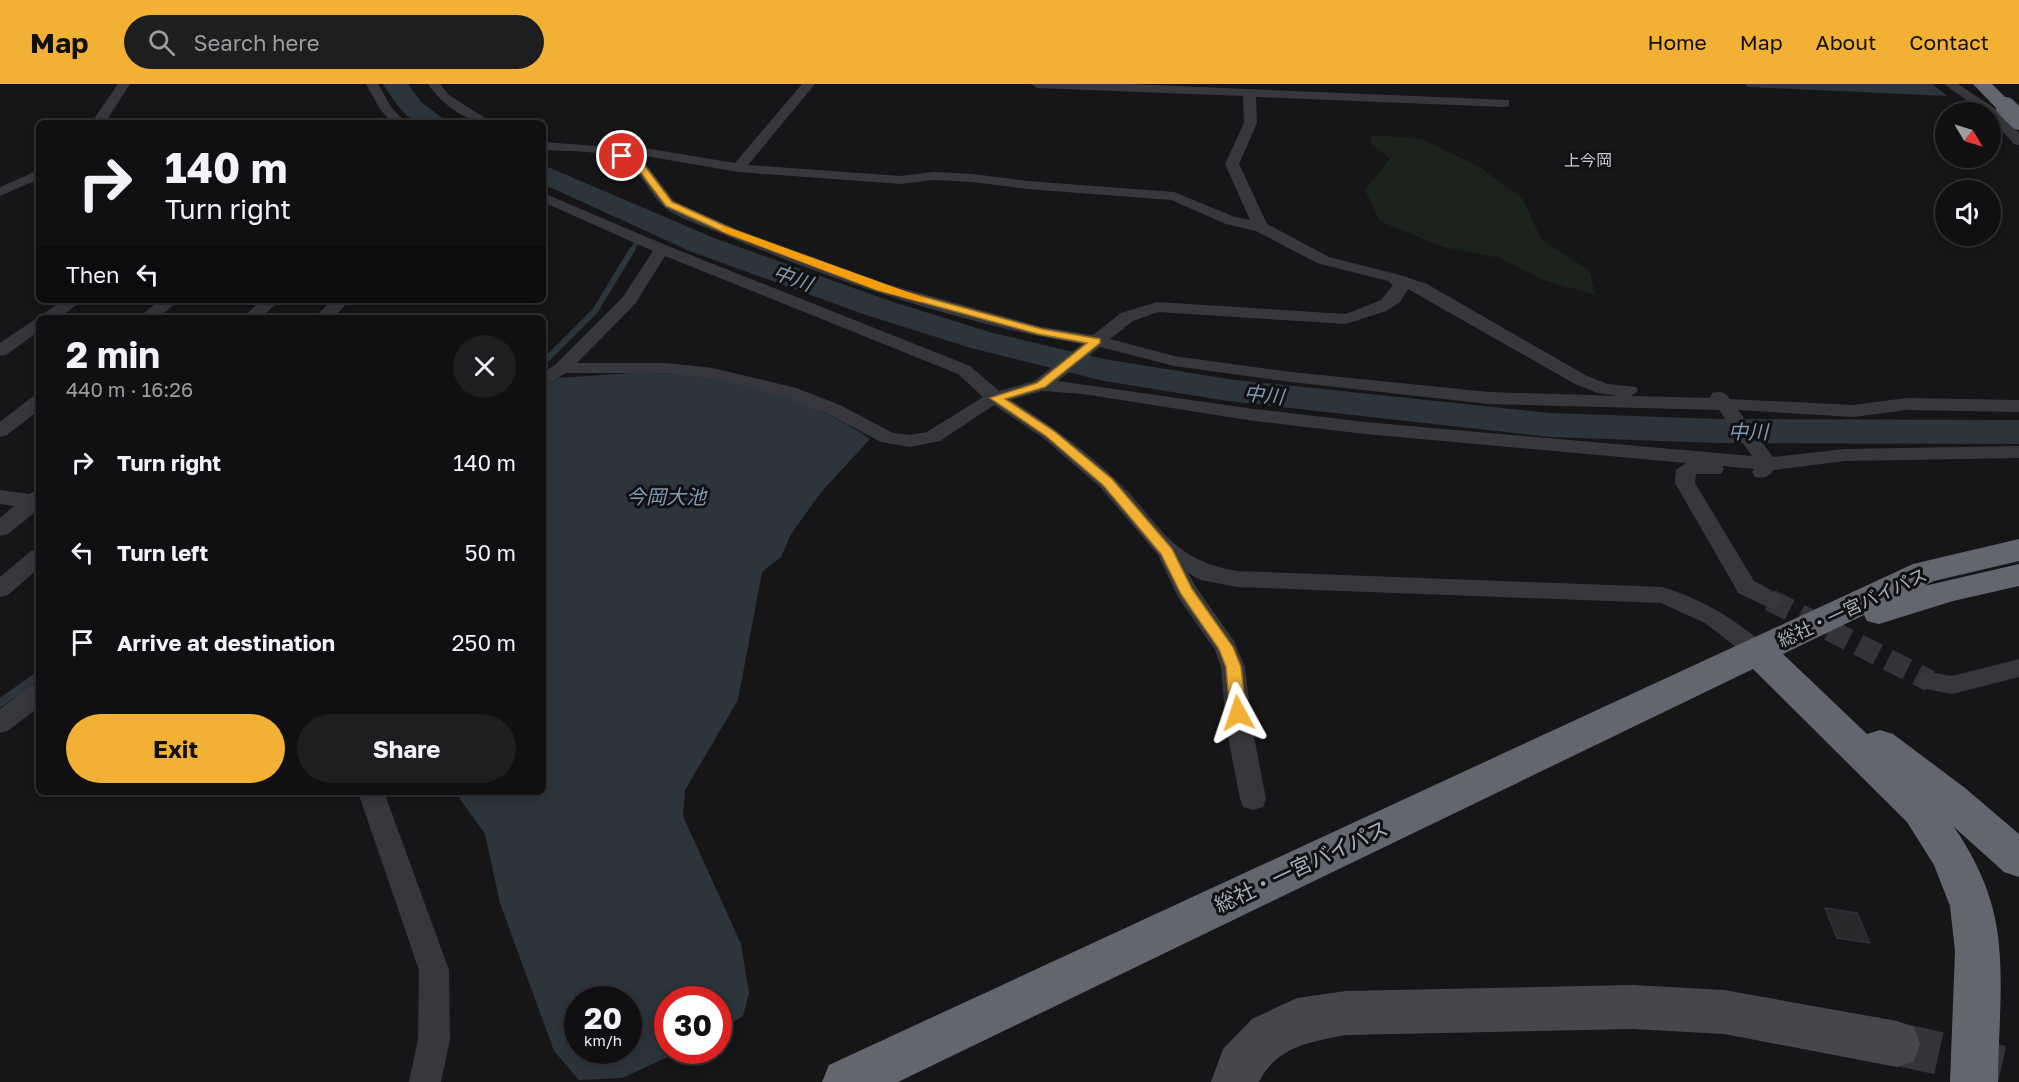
<!DOCTYPE html>
<meta charset="utf-8">
<style>
:root{--surface:#101012;--page:#1e1e20;--text:#f1f3f6;--muted:#9c9d9f;--line:#303032;--accent:#f2b134}
body{margin:0;font-family:"Golos Text","Noto Sans JP",sans-serif;background:var(--page);color:var(--text);height:100vh;display:flex;flex-direction:column;font-size:22px;white-space:nowrap}
*{box-sizing:border-box;margin:0}
p{font-size:20px;color:var(--muted)}
.icon{flex:none;width:33px;height:33px;fill:none;stroke:currentColor;stroke-width:2;stroke-linecap:round;stroke-linejoin:round}
.map{position:relative;flex:1;overflow:hidden}
.sheet{position:absolute;left:36px;top:231px;width:510px;height:480px;display:flex;flex-direction:column;background:var(--surface);border-radius:9px;box-shadow:0 3px 15px #0003,0 0 0 2px var(--line)}
.sheet>*{flex:none}
.hud{position:absolute;left:36px;top:36px;width:510px;height:183px;border-radius:9px;box-shadow:0 3px 15px #0003,0 0 0 2px var(--line);background:#101012;color:var(--text);overflow:hidden}
.needle{width:39px;rotate:128deg}
.fabs{position:absolute;left:1935px;top:18px;display:grid;gap:12px}
.fabs a{display:grid;place-items:center;width:66px;height:66px;border-radius:50%;background:var(--surface);box-shadow:0 3px 15px #0003,0 0 0 2px var(--line);font-size:30px}
.speed{position:absolute;left:564px;top:902px;display:flex;gap:12px;font-size:30px;font-weight:700;text-align:center}
.speed>*{display:grid;place-content:center;width:78px;height:78px;border-radius:50%;background:var(--surface);box-shadow:0 3px 15px #0003,0 0 0 2px var(--line);line-height:1}
.speed small{font-size:15px;font-weight:400}
.speed .limit{border:9px solid #d22;background:#fff;color:#111}
.pin{position:absolute;display:grid;place-items:center;width:51px;height:51px;color:#fff;margin:-26px;border:3px solid #fff;border-radius:50%;box-shadow:0 2px 6px #0007}
.me{position:absolute;width:66px;margin:-33px;rotate:355deg;stroke-linejoin:round;filter:drop-shadow(0 0 4px #0008)}
.turn{display:flex;align-items:center;gap:21px;height:126px;padding:0 30px;font-size:27px}
.turn .icon{width:78px;height:78px;stroke-width:2.5}
.turn b{display:block;font-size:42px;line-height:51px}
.then{display:flex;align-items:center;height:57px;padding:0 30px;background:#0003;gap:12px;font-size:22px}
.round{display:grid;place-items:center;flex:none;width:63px;height:63px;border-radius:32px;background:var(--page)}
.head{display:flex;align-items:center;justify-content:space-between;height:102px;padding:0 30px}
h1{font-size:36px;font-weight:700;line-height:45px}
.cta{display:flex;gap:12px;margin-top:auto;padding:12px 30px}
.cta a{flex:1;height:69px;border-radius:36px;background:var(--accent);color:#111;font-size:24px;font-weight:700;line-height:69px;text-align:center}
.cta a+a{background:var(--page);color:var(--text)}
ul{padding:0;list-style:none}
li{display:flex;align-items:center;gap:18px;height:90px;padding:0 30px}
li div{flex:1}
li b{display:block;font-size:22px}
li em{font-style:normal}
header{display:flex;align-items:center;gap:36px;box-sizing:border-box;height:84px;padding:0 30px;background:var(--accent);color:#111}
header strong{font-size:28px}
nav{display:flex;gap:33px;margin-inline-start:auto;font-size:21px}
.search{width:420px;height:54px;background:var(--page);display:flex;align-items:center;gap:15px;box-sizing:border-box;padding:0 21px;border-radius:33px;color:var(--muted);font-size:22px}
.map>svg:first-child{display:block}
</style>
<header>
<strong>Map</strong>
<div class="search"><svg class="icon" aria-label="search" viewBox="0 0 24 24"><circle cx="10" cy="10" r="6"/><path d="M15 15l6 6"/></svg>Search here</div>
<nav><a>Home</a><a>Map</a><a>About</a><a>Contact</a></nav>
</header>
<div class="map">
<svg width="2019" height="998" viewBox="0 0 2019 998">
<rect width="100%" height="100%" fill="#161618"/>
<polygon fill="#1c231d" points="1372,51 1421,55 1478,82 1523,115 1541,155 1590,187 1595,211 1544,196 1500,174 1443,163 1380,137 1365,106 1390,75 1371,59"/>
<g fill="#2c353c" fill-rule="evenodd">
<polygon points="1745,0 1932,0 1947,12 1748,3"/>
<path d="M632,289C652,289 672,289 692,290C751,294 822,322 870,355L822,407L791,450L781,473L762,488L738,616L685,706L683,732L741,860L749,909L743,932L719,947L718,915H668V966H683L622,994L579,996L554,967L500,819L485,750L455,708H543V303L558,294ZM578,915H628V966H578Z"/>
</g>
<g fill="none" stroke-linecap="round" stroke-linejoin="round">
<g stroke="#2c353c" stroke-width="4.5">
<polyline points="645,144 649,137"/>
<polyline points="631,168 635,161"/>
</g>
<polyline stroke="#2c353c" stroke-width="6" points="543,279 595,227 632,166"/>
<polyline stroke="#2c353c" stroke-width="8" points="0,619 39,591"/>
<g fill="#2c353c" fill-rule="evenodd">
<path d="M383,0H408L421,18L449,39C406,39 407,35 383,0Z"/>
<polygon points="543,81 714,154 890,217 993,249 1104,275 1228,295 1550,329 1719,335 2019,336 2019,360 1719,359 1550,353 1228,317 1104,297 971,264 866,231 692,168 543,100"/>
</g>
</g>
<polygon fill="#29292c" stroke="#303034" stroke-width="1.5" points="1825,824 1857,829 1870,859 1837,854"/>
<g fill="none" stroke-linecap="round" stroke-linejoin="round">
<polyline stroke="#333438" stroke-width="22" stroke-dasharray="22 11" stroke-linecap="butt" points="1770,516 1930,597"/>
<polyline stroke="#333438" stroke-width="43" stroke-dasharray="43 21" stroke-linecap="butt" points="1897,960 2019,987"/>
<g fill="#37383d" fill-rule="evenodd">
<polygon points="118,0 130,0 105,39 91,39"/>
<polygon points="366,0 378,0 391,23 406,39 392,39 380,25"/>
<path d="M428,0H440L449,11L493,39C466,39 443,21 428,0Z"/>
<path d="M802,0H815L748,81L901,92L933,88L973,90L1027,97L1174,108L1235,133L1250,136L1225,80L1244,39L1243,12L1037,4L1031,0H1129L1509,16V22L1504,23L1256,13L1257,39L1239,80L1267,140L1329,173L1400,191L1427,200L1587,292L1608,300L1636,303L1638,307L1631,312L1710,314L1712,309C1721,307 1725,308 1730,315L1854,321L1906,314L2019,316V328L1906,326L1854,333L1738,326L1773,373L1845,365L2019,362V374L1845,377L1774,386C1768,393 1764,395 1755,393L1752,388L1754,385L1722,382L1724,385L1721,390H1696L1695,399L1754,497L1778,510L1781,516L1778,522L1770,524L1738,509L1735,503L1675,399L1676,386L1686,379L1365,350L1254,337L1083,310L1042,307L1011,316C1047,339 1082,363 1113,393C1160,436 1166,475 1237,487L1662,503C1702,515 1733,534 1765,561L1769,567L1765,573L1757,576L1749,573L1705,539L1661,519L1237,503L1201,496L1188,489L1196,503L1234,557L1245,583L1252,642L1266,715L1263,723L1253,726L1243,723L1240,715L1226,642L1221,583L1215,566L1178,513L1158,471L1100,403L1043,354L994,321L940,357L910,363L881,358L826,329L782,312L713,294L666,289H566L543,303V289L556,280L623,213L653,167L543,118V109L668,162L970,282L999,307L1034,297L1082,260C963,240 835,198 725,151C709,144 674,133 663,122C647,106 641,86 620,76C598,65 567,68 543,66V58L597,62L616,66V61L621,60L735,79ZM628,69L738,88L901,100L933,96L973,98L1027,105L1171,116L1226,140L1256,147L1317,179L1388,197L1393,201L1381,216L1346,230L1157,218L1121,229L1093,251L1042,243L887,200L736,145L674,117L646,80ZM665,172L958,290L983,313L927,348L910,351L893,349L840,321L796,304L713,284L666,279H577L635,220ZM1408,205L1575,300L1598,309L1619,312L1489,308L1291,288L1174,272L1110,255L1133,237L1158,228L1346,240L1386,227L1400,218ZM1100,263L1174,282L1291,298L1489,320L1719,326L1752,372L1365,338L1254,325L1058,297Z"/>
<polygon points="1944,0 1958,0 2003,30 2019,49 2019,61 2014,60 1990,34 1990,28 1983,28"/>
<polygon points="39,86 39,95 0,112 0,103"/>
<polygon points="64,216 83,216 59,234 39,234 39,247 6,271 0,272 0,259"/>
<polygon points="160,216 179,216 158,234 138,234"/>
<polygon points="262,216 280,216 261,234 242,234"/>
<polygon points="332,216 350,216 333,234 314,234"/>
<polygon points="39,311 39,326 7,351 0,353 0,338 32,313"/>
<polygon points="39,405 39,425 8,450 0,452 0,434 14,422 0,420 0,406 29,410"/>
<polygon points="39,464 39,484 8,511 0,513 0,493 31,467"/>
<polygon points="2019,575 2019,593 1952,610 1921,604 1918,597 1921,590 1930,588 1952,592"/>
<polygon points="39,599 39,623 9,646 0,649 0,625 30,602"/>
<polygon points="358,708 384,708 449,886 450,955 441,998 409,998 418,955 419,886"/>
</g>
<path fill="#45474d" fill-rule="evenodd" d="M1632,901L1724,906L1897,937L1914,943L1920,960L1914,977L1897,983L1724,950L1632,945L1346,951C1310,958 1277,962 1259,998H1211L1223,965L1252,935L1297,914L1346,907Z"/>
<g fill="#63666e" fill-rule="evenodd">
<polygon points="1973,0 1992,0 2015,23 2006,29 1999,27"/>
<path d="M2019,455V477L1934,497L1924,502L2019,480V502L1953,517L1879,540L1867,537L1864,531L1783,570L1867,650L1880,646L1893,650L1965,704L2019,750V793L2004,788L1954,743C1970,766 1985,795 1992,822C2007,875 1998,943 1998,998H1950L1955,867L1950,822L1934,781L1907,738L1753,585L898,998H822L829,981L1913,480Z"/>
</g>
<polyline stroke="#63666e" stroke-width="20" points="2006,23 2019,36"/>
</g>
<polygon fill="#f2b134" stroke="#9d7322" stroke-width="1.5" points="620,70 625,70 644,81 672,118 734,146 884,202 1042,245 1100,255 1100,259 1045,303 1005,315 1054,347 1112,395 1172,465 1192,505 1233,563 1241,583 1246,629 1243,634 1233,634 1230,629 1226,583 1219,565 1181,510 1161,470 1103,401 1046,352 990,314 1037,299 1087,259 1038,250 877,206 728,150 666,122 638,85 620,73"/>
<polygon fill="#f59e0b" points="721,143 727,143 927,215 921,218 877,206 721,147"/>
<g text-anchor="middle" dominant-baseline="central" stroke-width="6" stroke-linejoin="round" paint-order="stroke">
<g font-size="16" fill="#c9ccd4" stroke="#111113">
<text x="1588" y="76">上今岡</text>
</g>
<g font-size="18" fill="#a8adb8" stroke="#111113">
<text transform="translate(1852 523) rotate(-25)">総社・一宮バイパス</text>
</g>
<g font-size="20" font-style="italic" fill="#7f9bb3" stroke="#111113">
<text transform="translate(793 193) rotate(20)">中川</text>
<text transform="translate(1264 310) rotate(6)">中川</text>
<text x="1748" y="347">中川</text>
<text x="666" y="412">今岡大池</text>
</g>
<g font-size="21" fill="#a8adb8" stroke="#111113">
<text transform="translate(1301 782) rotate(-25)">総社・一宮バイパス</text>
</g>
</g>
</svg>
<div class="fabs">
<a><svg class="needle" viewBox="-14 -14 28 28"><path d="M0-13l5 13h-10z" fill="#e53935"/><path d="M0 13l5-13h-10z" fill="#9c9d9f"/></svg></a>
<a><svg class="icon" aria-label="sound" viewBox="0 0 24 24"><path d="M4 9h4l5-4v14l-5-4H4zM17 9q2 3 0 6"/></svg></a>
</div>
<div class="speed"><div>20<small>km/h</small></div><div class="limit">30</div></div>
<div class="pin" style="left:622px;top:72px;background:#d93025"><svg class="icon" aria-label="arrive" viewBox="0 0 24 24"><path d="M6 21V4h12l-3 4 3 4H6"/></svg></div>
<svg class="me" style="left:1238px;top:629px" viewBox="-20 -20 40 40"><path d="M0-17L14 15 0 8-14 15z" fill="#f2b134" stroke="#fff" stroke-width="4"/></svg>
<div class="hud">
<div class="turn"><svg class="icon" aria-label="right" viewBox="0 0 24 24"><path d="M7 20v-9h11M14 6l5 5-5 5"/></svg><div><b>140 m</b>Turn right</div></div>
<div class="then">Then<svg class="icon" aria-label="left" viewBox="0 0 24 24"><path d="M17 20v-9H6M10 6l-5 5 5 5"/></svg></div>
</div>
<section class="sheet">
<div class="head"><div><h1>2 min</h1><p>440 m · 16:26</p></div><a class="round"><svg class="icon" aria-label="close" viewBox="0 0 24 24"><path d="M6 6l12 12M18 6L6 18"/></svg></a></div>
<ul>
<li><svg class="icon" aria-label="right" viewBox="0 0 24 24"><path d="M7 20v-9h11M14 6l5 5-5 5"/></svg><div><b>Turn right</b></div><em>140 m</em></li>
<li><svg class="icon" aria-label="left" viewBox="0 0 24 24"><path d="M17 20v-9H6M10 6l-5 5 5 5"/></svg><div><b>Turn left</b></div><em>50 m</em></li>
<li><svg class="icon" aria-label="arrive" viewBox="0 0 24 24"><path d="M6 21V4h12l-3 4 3 4H6"/></svg><div><b>Arrive at destination</b></div><em>250 m</em></li>
</ul>
<div class="cta"><a>Exit</a><a>Share</a></div>
</section>
</div>
